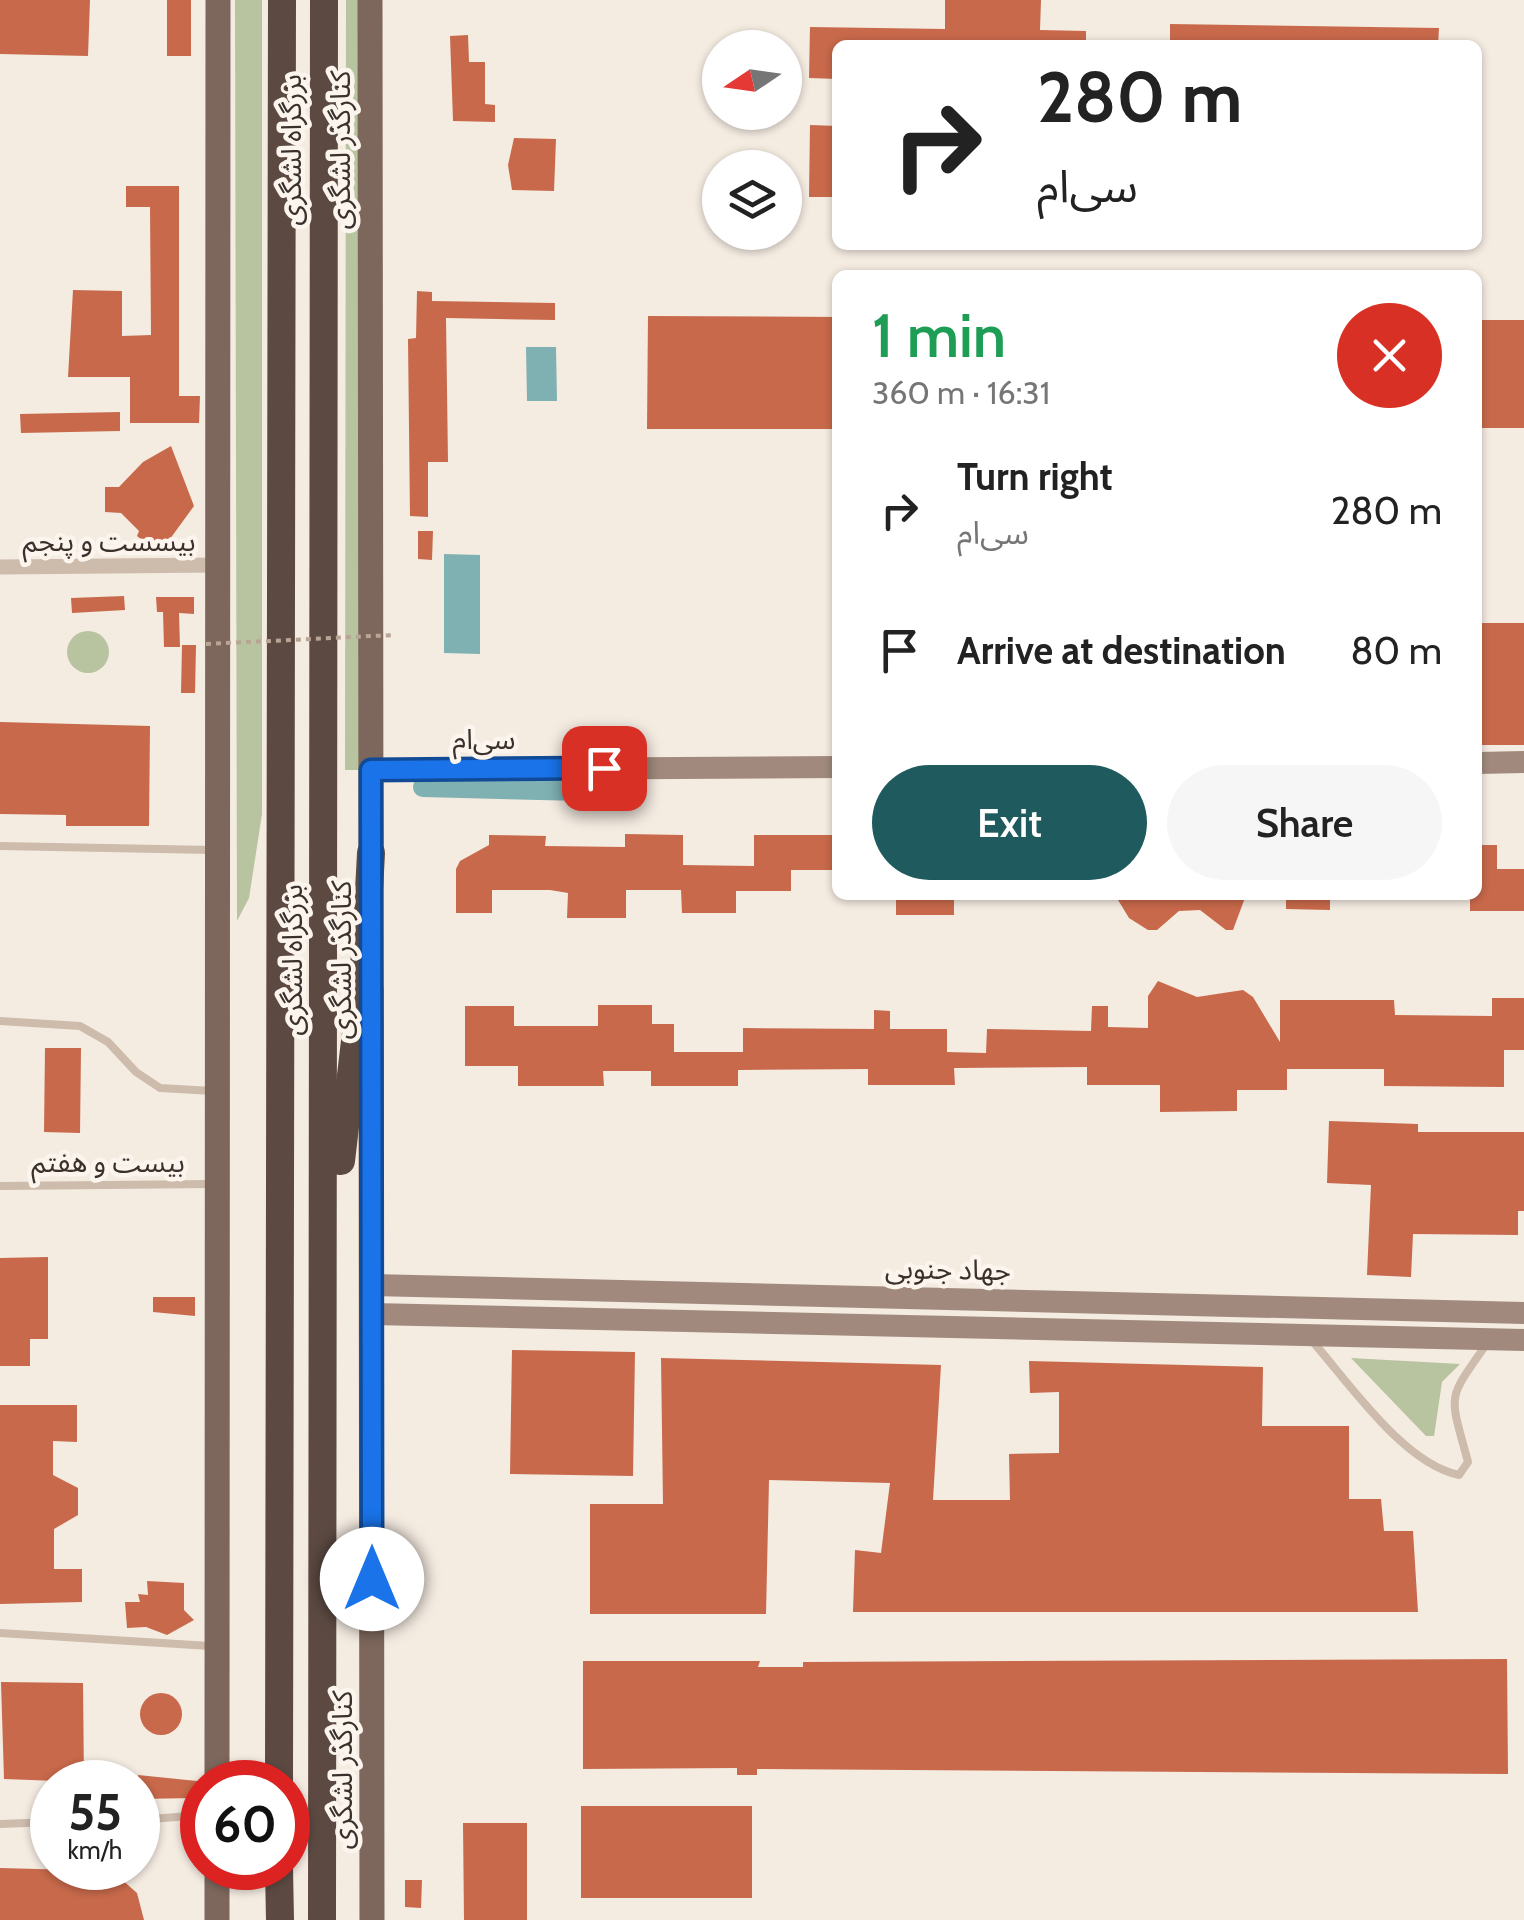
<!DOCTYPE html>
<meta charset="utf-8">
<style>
:root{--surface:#fff;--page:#f6f6f6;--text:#222;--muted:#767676;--accent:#1f5a5e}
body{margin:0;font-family:Cabin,"Noto Sans Arabic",sans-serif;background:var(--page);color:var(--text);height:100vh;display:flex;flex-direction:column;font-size:38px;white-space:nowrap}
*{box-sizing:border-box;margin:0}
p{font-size:32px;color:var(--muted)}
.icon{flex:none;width:55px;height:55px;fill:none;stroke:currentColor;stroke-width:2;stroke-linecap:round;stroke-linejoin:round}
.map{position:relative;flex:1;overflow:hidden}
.panel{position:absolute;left:832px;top:270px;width:650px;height:630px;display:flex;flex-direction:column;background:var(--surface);border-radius:15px;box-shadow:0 2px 8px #0004}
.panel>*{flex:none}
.guide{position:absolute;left:832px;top:40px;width:650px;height:210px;border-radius:15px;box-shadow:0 2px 8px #0004;background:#fff;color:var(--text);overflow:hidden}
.needle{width:65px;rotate:257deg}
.tools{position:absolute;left:702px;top:30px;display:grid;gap:20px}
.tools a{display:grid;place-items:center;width:100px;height:100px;border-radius:50%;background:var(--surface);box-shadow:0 2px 8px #0004;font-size:50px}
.speed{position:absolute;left:30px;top:1760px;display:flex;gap:20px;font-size:50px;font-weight:700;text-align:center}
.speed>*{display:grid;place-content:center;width:130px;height:130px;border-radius:50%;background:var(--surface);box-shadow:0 2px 8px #0004;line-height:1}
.speed small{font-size:25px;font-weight:400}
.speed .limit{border:15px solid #d22;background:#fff;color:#111}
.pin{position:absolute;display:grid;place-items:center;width:85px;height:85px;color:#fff;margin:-42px;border-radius:20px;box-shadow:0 5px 15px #0006}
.me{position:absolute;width:110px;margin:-55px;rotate:0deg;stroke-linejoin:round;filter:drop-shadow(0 0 8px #0008)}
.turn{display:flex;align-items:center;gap:35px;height:210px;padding:0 40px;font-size:45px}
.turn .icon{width:130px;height:130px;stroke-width:2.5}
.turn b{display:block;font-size:70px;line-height:85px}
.round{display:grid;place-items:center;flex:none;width:105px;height:105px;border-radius:52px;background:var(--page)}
.head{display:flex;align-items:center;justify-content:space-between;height:170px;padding:0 40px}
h1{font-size:60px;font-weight:600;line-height:75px;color:#1e9e55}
.action{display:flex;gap:20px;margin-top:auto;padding:20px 40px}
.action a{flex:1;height:115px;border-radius:60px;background:var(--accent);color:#fff;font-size:40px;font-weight:600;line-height:115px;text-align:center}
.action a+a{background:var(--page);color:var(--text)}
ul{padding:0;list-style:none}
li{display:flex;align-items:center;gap:30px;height:140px;padding:0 40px}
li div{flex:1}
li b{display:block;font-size:38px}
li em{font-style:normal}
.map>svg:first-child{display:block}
</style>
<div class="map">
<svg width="1524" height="1920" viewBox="0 0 1524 1920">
<rect width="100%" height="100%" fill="#f4ebe1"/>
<g fill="#b8c4a0">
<polygon points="235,0 262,0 262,814 249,898 237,921"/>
<polygon points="346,0 363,0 365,770 345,770"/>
<circle cx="88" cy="652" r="21"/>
<polygon points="1351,1358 1460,1364 1442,1382 1434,1436 1426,1436"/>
</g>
<g fill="#7fb0b2">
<polygon points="526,347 556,347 557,401 527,401"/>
<polygon points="444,554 480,555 480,654 444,653"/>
</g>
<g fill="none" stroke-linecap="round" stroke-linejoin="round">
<polyline stroke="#7fb0b2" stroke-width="20" points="423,787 582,791"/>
</g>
<g fill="#c8694b">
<polygon points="0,0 90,0 88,56 0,54"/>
<rect x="167" y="0" width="24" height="56"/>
<polygon points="945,0 1041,0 1040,30 1086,31 1086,45 838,45 838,79 809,78 810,27 945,29"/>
<polygon points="1170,24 1439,28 1438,45 1170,45"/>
<polygon points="468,35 469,62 485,62 485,104 495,105 495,122 453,121 450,36"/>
<polygon points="810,125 838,126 838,197 809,197"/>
<polygon points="514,138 556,139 554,191 512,190 508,165"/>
<polygon points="126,186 179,186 179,396 200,396 199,423 130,423 130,377 68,377 73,290 122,291 122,336 151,335 150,207 126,207"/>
<polygon points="417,291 432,292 432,301 555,303 555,320 446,318 448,462 428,462 428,517 410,516 408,339 416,338"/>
<polygon points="648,316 838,317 838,429 647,429"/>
<rect x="1478" y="320" width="46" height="108"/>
<polygon points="120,412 120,431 21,433 20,414"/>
<polygon points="171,446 194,506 159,554 137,536 139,531 121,513 105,512 105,487 119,487 143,462"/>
<polygon points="418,531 433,531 432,560 418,559"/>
<polygon points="124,596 125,610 72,613 71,598"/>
<polygon points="156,597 194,597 194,614 179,613 180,647 164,647 163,612 157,612"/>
<rect x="1478" y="623" width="46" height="122"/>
<polygon points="182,645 196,645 195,693 181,693"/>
<polygon points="0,722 150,726 149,826 66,826 66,815 0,814"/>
<polygon points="625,834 683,835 683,865 754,866 754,835 838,835 838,870 791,870 791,891 736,891 736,913 682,913 681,890 626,890 626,918 567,918 568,893 550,890 492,890 492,913 456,913 456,869 460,861 489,845 489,835 546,836 545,846 625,847"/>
<polygon points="1478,845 1497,845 1497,869 1524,869 1524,911 1470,911 1470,895 1478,895"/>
<rect x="896" y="895" width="58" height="20"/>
<polygon points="1115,895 1246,895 1233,930 1226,930 1200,910 1179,911 1157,930 1148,930 1129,918"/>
<polygon points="1286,895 1330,895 1330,910 1286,909"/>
<polygon points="1158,981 1197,997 1243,990 1253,997 1280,1042 1280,1000 1394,1000 1395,1015 1492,1016 1492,998 1524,998 1524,1050 1504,1050 1504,1087 1384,1086 1384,1069 1287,1069 1287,1090 1237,1090 1237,1111 1160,1112 1160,1085 1087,1085 1087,1067 954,1068 955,1085 868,1085 868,1069 738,1070 738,1086 651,1086 651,1071 603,1071 604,1086 518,1086 518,1066 465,1066 465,1006 514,1006 514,1026 598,1026 598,1005 652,1005 652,1024 674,1024 674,1052 743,1052 743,1028 874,1029 874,1010 890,1011 890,1029 947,1029 947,1052 986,1053 987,1029 1091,1031 1092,1006 1108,1006 1108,1027 1148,1028 1148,996"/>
<polygon points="45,1048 81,1048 80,1133 44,1132"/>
<polygon points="1329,1121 1418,1124 1418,1132 1524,1132 1524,1211 1518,1211 1518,1235 1413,1234 1411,1277 1367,1275 1371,1185 1327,1183"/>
<polygon points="48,1257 48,1339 30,1339 30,1366 0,1366 0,1258"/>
<polygon points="153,1297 195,1297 195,1316 153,1312"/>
<polygon points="512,1350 635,1352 633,1476 510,1474"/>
<polygon points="661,1358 941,1365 933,1500 1010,1500 1009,1454 1059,1453 1059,1392 1030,1393 1029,1361 1263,1367 1262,1426 1349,1426 1349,1499 1381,1499 1384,1531 1413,1531 1418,1612 853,1612 855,1550 881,1553 890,1483 769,1480 766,1614 590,1614 590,1504 663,1504"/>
<polygon points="0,1405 77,1405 77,1442 53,1441 53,1475 78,1488 78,1515 54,1529 54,1569 82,1569 82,1602 0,1604"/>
<polygon points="147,1581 184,1583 184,1610 194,1620 167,1635 146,1627 127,1628 125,1602 140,1602 138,1594 148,1595"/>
<polygon points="1507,1659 1508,1774 757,1769 757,1775 737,1775 737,1768 583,1769 583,1661 760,1661 758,1667 803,1667 803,1662"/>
<polygon points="1,1682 83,1683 84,1782 4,1779"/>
<circle cx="161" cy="1714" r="21"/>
<polygon points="138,1775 197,1781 196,1798 138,1799"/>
<rect x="581" y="1806" width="171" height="92"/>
<polygon points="463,1823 527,1823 527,1920 464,1920"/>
<polygon points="0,1868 112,1871 137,1893 144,1920 0,1920"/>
<polygon points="405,1880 422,1880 421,1908 405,1907"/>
</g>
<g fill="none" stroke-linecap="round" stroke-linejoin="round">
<g stroke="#cdbbac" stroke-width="8">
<polyline points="0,846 213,850"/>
<polyline points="0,1021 80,1026 108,1042 136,1072 160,1088 213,1091"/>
<polyline points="0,1186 213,1184"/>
<path d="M1313,1342C1349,1383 1404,1464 1459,1475L1468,1462C1449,1391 1446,1402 1488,1342"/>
<polyline points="0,1633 210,1646"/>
<polyline points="138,1820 202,1815"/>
<polyline points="0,1824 52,1822"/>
</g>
<polyline stroke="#cdbbac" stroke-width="15" points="0,567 218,565"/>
<g stroke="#a18a7d" stroke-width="22">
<polyline points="1478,763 1524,762"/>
<polyline points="371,770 838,767"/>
<polyline points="372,1285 1524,1313"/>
<polyline points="372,1314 1524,1340"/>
</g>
<g stroke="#7d675c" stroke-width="25">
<polyline points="370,0 371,870"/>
<polyline points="371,990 372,1920"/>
<polyline points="217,1782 218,0"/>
<polyline points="217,1868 217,1920"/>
</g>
<g stroke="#5c4a42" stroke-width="28">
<polyline points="341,1161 366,947 371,853"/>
<polyline points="279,1782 282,0"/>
<polyline points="279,1868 280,1920"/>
<polyline points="322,1920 324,0"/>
</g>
<polyline stroke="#b9a596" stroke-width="4" stroke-dasharray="5 5" stroke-linecap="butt" points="206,644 394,635"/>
</g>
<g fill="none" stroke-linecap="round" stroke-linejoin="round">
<defs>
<polyline id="route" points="372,1579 371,770 604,768"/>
</defs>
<use href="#route" stroke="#114b97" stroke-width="25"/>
<use href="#route" stroke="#1a73e8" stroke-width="18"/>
</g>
<g text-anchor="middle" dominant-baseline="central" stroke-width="9" stroke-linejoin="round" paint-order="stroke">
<g font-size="28" fill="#3b302b" stroke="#fbf5ee">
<text transform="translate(291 150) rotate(-90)">بزرگراه لشگری</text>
<text transform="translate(340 150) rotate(-90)">کنارگذر لشگری</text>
<text x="109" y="541">بیسست و پنجم</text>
<text x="484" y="739">سی‌ام</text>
<text transform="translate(292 960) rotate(-90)">بزرگراه لشگری</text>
<text transform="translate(341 960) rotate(-90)">کنارگذر لشگری</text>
<text x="108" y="1162">بیست و هفتم</text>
<text transform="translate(948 1269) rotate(1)">جهاد جنوبی</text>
<text transform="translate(342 1770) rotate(-90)">کنارگذر لشگری</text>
</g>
</g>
</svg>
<div class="tools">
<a><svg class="needle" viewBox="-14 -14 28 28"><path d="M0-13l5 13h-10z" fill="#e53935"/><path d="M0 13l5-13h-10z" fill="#767676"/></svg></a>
<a><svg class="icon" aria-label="layers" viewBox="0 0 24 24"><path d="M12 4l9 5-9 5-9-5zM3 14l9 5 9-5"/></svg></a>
</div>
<div class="speed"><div>55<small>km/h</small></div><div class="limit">60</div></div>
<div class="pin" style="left:604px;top:768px;background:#d93025"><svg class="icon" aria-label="arrive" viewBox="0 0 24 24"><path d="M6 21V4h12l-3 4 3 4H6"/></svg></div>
<svg class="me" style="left:372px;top:1579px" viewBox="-20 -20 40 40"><circle r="19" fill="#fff"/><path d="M0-13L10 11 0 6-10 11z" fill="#1a73e8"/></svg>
<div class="guide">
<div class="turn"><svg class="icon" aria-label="right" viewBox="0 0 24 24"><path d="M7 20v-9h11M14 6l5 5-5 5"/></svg><div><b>280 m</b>سی‌ام</div></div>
</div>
<section class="panel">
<div class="head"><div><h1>1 min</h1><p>360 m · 16:31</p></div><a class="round" style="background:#d93025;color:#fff"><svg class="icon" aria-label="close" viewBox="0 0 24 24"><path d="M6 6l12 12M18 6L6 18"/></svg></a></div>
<ul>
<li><svg class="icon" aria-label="right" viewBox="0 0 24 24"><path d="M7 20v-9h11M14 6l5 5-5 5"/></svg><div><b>Turn right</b><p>سی‌ام</p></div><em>280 m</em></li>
<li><svg class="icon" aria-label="arrive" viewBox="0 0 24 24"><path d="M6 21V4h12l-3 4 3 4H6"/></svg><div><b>Arrive at destination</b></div><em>80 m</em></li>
</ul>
<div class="action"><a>Exit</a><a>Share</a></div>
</section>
</div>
